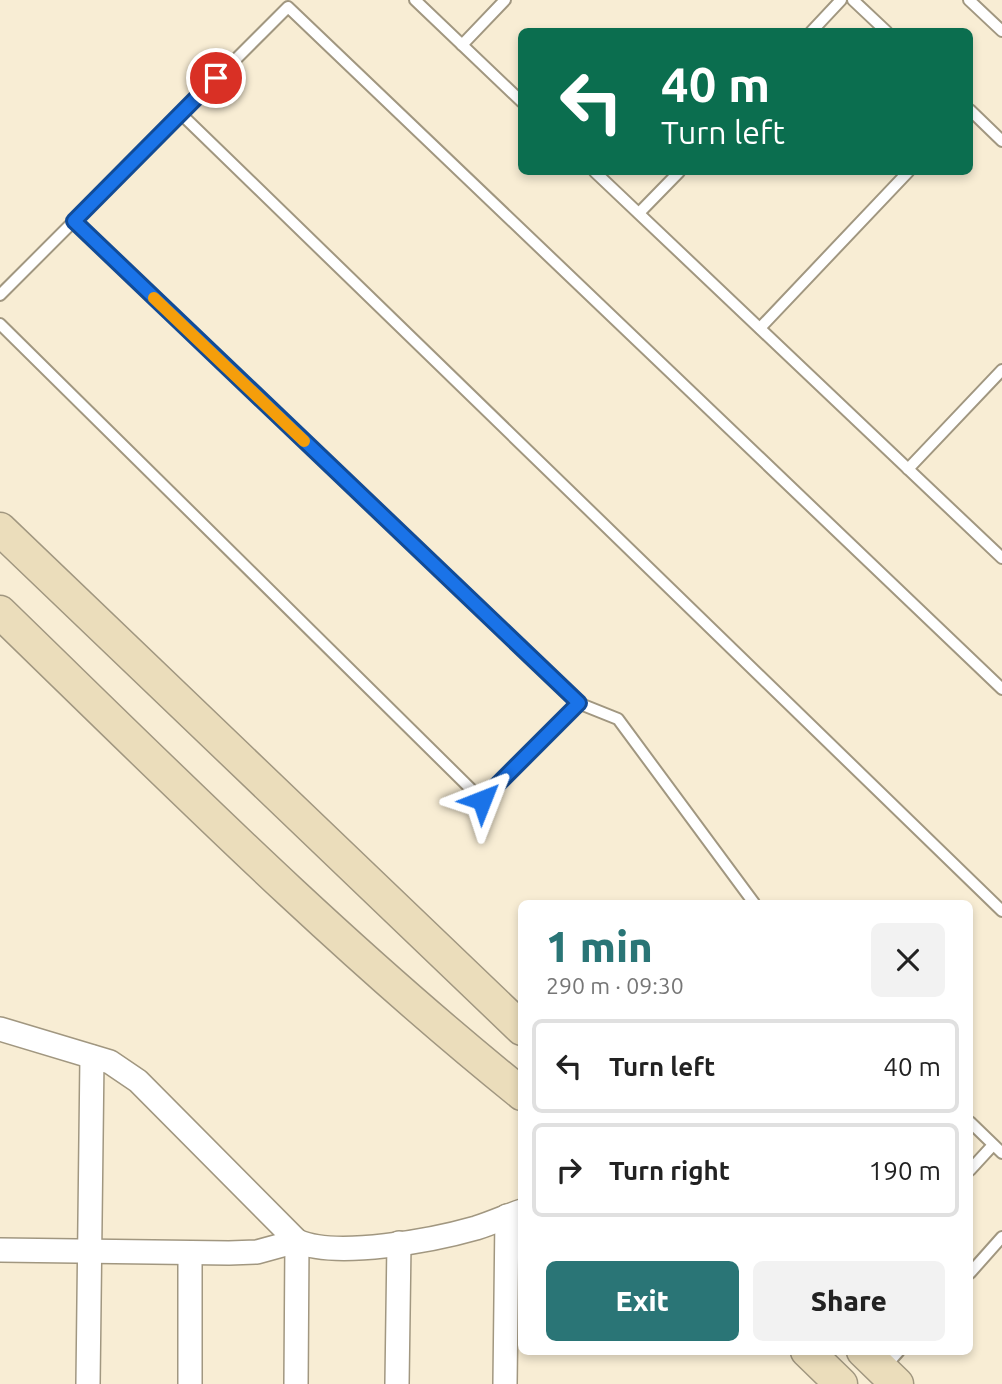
<!DOCTYPE html>
<meta charset="utf-8">
<style>
:root{--surface:#fff;--page:#f2f2f2;--text:#222;--muted:#767676;--line:#e0e0e0;--accent:#2a7576}
body{margin:0;font-family:Ubuntu,sans-serif;background:var(--page);color:var(--text);height:100vh;display:flex;flex-direction:column;font-size:26px;white-space:nowrap}
*{box-sizing:border-box;margin:0}
p{font-size:23px;color:var(--muted)}
.icon{flex:none;width:38px;height:38px;fill:none;stroke:currentColor;stroke-width:2;stroke-linecap:round;stroke-linejoin:round}
.map{position:relative;flex:1;overflow:hidden}
.sheet{position:absolute;left:518px;top:900px;width:455px;height:455px;display:flex;flex-direction:column;background:var(--surface);border-radius:10px;box-shadow:0 4px 10px #0003}
.sheet>*{flex:none}
.guide{position:absolute;left:518px;top:28px;width:455px;height:147px;border-radius:10px;box-shadow:0 4px 10px #0003;background:#0b6e4f;color:#fff;overflow:hidden}
.pin{position:absolute;display:grid;place-items:center;width:60px;height:60px;color:#fff;margin:-30px;border:4px solid #fff;border-radius:50%;box-shadow:0 2px 7px #0007}
.me{position:absolute;width:77px;margin:-38px;rotate:45deg;stroke-linejoin:round;filter:drop-shadow(0 0 5px #0008)}
.turn{display:flex;align-items:center;gap:24px;height:147px;padding:0 28px;font-size:32px}
.turn .icon{width:91px;height:91px;stroke-width:2.5}
.turn b{display:block;font-size:49px;line-height:60px}
.round{display:grid;place-items:center;flex:none;width:74px;height:74px;border-radius:10px;background:var(--page)}
.headline{display:flex;align-items:center;justify-content:space-between;height:119px;padding:0 28px}
h1{font-size:42px;font-weight:800;line-height:52px;color:var(--accent)}
.primary-button{display:flex;gap:14px;margin-top:auto;padding:14px 28px}
.primary-button a{flex:1;height:80px;border-radius:10px;background:var(--accent);color:#fff;font-size:28px;font-weight:800;line-height:80px;text-align:center}
.primary-button a+a{background:var(--page);color:var(--text)}
ul{padding:0;list-style:none}
li{display:flex;align-items:center;gap:21px;height:94px;margin:0 14px 10px;padding:0 14px;border:4px solid var(--line);border-radius:10px}
li div{flex:1}
li b{display:block;font-size:26px}
li em{font-style:normal}
.map>svg:first-child{display:block}
</style>
<div class="map">
<svg width="1002" height="1384" viewBox="0 0 1002 1384">
<rect width="100%" height="100%" fill="#f8edd4"/>
<g fill="none" stroke-linecap="round" stroke-linejoin="round">
<defs>
<g id="lane">
<polyline points="415,0 522,102"/>
<polyline points="853,0 887,32"/>
<polyline points="969,0 1002,31"/>
<polyline points="811,32 841,0"/>
<polyline points="462,45 505,0"/>
<polyline points="970,110 1002,141"/>
<polyline points="180,113 1002,911"/>
<polyline points="595,172 1002,558"/>
<polyline points="639,213 679,172"/>
<polyline points="74,221 578,703 618,719 754,903"/>
<polyline points="0,295 288,7 1002,689"/>
<polyline points="0,324 482,800 578,703"/>
<polyline points="760,328 908,172"/>
<polyline points="908,469 1002,370"/>
<polyline points="970,1122 1002,1153"/>
<polyline points="970,1170 993,1145"/>
<polyline points="970,1273 1002,1237"/>
<polyline points="884,1368 899,1351"/>
</g>
<g id="street">
<path d="M0,1029L110,1062L138,1081L297,1241C336,1259 434,1240 476,1228C492,1223 507,1216 522,1211"/>
<polyline points="0,1250 229,1253 257,1252 297,1241"/>
<polyline points="190,1253 190,1384"/>
<polyline points="88,1384 92,1057"/>
<polyline points="296,1384 297,1241"/>
<polyline points="397,1384 399,1243"/>
<polyline points="505,1384 507,1216"/>
</g>
<g id="secondary">
<polyline points="0,529 522,1029"/>
<path d="M0,612C170,777 337,945 522,1094"/>
<polyline points="807,1351 841,1384"/>
<polyline points="863,1351 897,1384"/>
</g>
</defs>
<use href="#lane" stroke="#a19780" stroke-width="14"/>
<use href="#street" stroke="#a19780" stroke-width="26"/>
<use href="#secondary" stroke="#a19780" stroke-width="35"/>
<use href="#lane" stroke="#fff" stroke-width="10"/>
<use href="#street" stroke="#fff" stroke-width="23"/>
<use href="#secondary" stroke="#ebddbb" stroke-width="32"/>
</g>
<g fill="none" stroke-linecap="round" stroke-linejoin="round">
<defs>
<polyline id="route" points="216,78 74,221 579,703 482,800"/>
</defs>
<use href="#route" stroke="#114b97" stroke-width="18"/>
<use href="#route" stroke="#1a73e8" stroke-width="12"/>
<polyline stroke="#f59e0b" stroke-width="12" points="154,298 304,441"/>
</g>
</svg>
<div class="pin" style="left:216px;top:78px;background:#d93025"><svg class="icon" aria-label="arrive" viewBox="0 0 24 24"><path d="M6 21V4h12l-3 4 3 4H6"/></svg></div>
<svg class="me" style="left:482px;top:800px" viewBox="-20 -20 40 40"><path d="M0-17L14 15 0 8-14 15z" fill="#1a73e8" stroke="#fff" stroke-width="4"/></svg>
<div class="guide">
<div class="turn"><svg class="icon" aria-label="left" viewBox="0 0 24 24"><path d="M17 20v-9H6M10 6l-5 5 5 5"/></svg><div><b>40 m</b>Turn left</div></div>
</div>
<section class="sheet">
<div class="headline"><div><h1>1 min</h1><p>290 m · 09:30</p></div><a class="round"><svg class="icon" aria-label="close" viewBox="0 0 24 24"><path d="M6 6l12 12M18 6L6 18"/></svg></a></div>
<ul>
<li><svg class="icon" aria-label="left" viewBox="0 0 24 24"><path d="M17 20v-9H6M10 6l-5 5 5 5"/></svg><div><b>Turn left</b></div><em>40 m</em></li>
<li><svg class="icon" aria-label="right" viewBox="0 0 24 24"><path d="M7 20v-9h11M14 6l5 5-5 5"/></svg><div><b>Turn right</b></div><em>190 m</em></li>
</ul>
<div class="primary-button"><a>Exit</a><a>Share</a></div>
</section>
</div>
